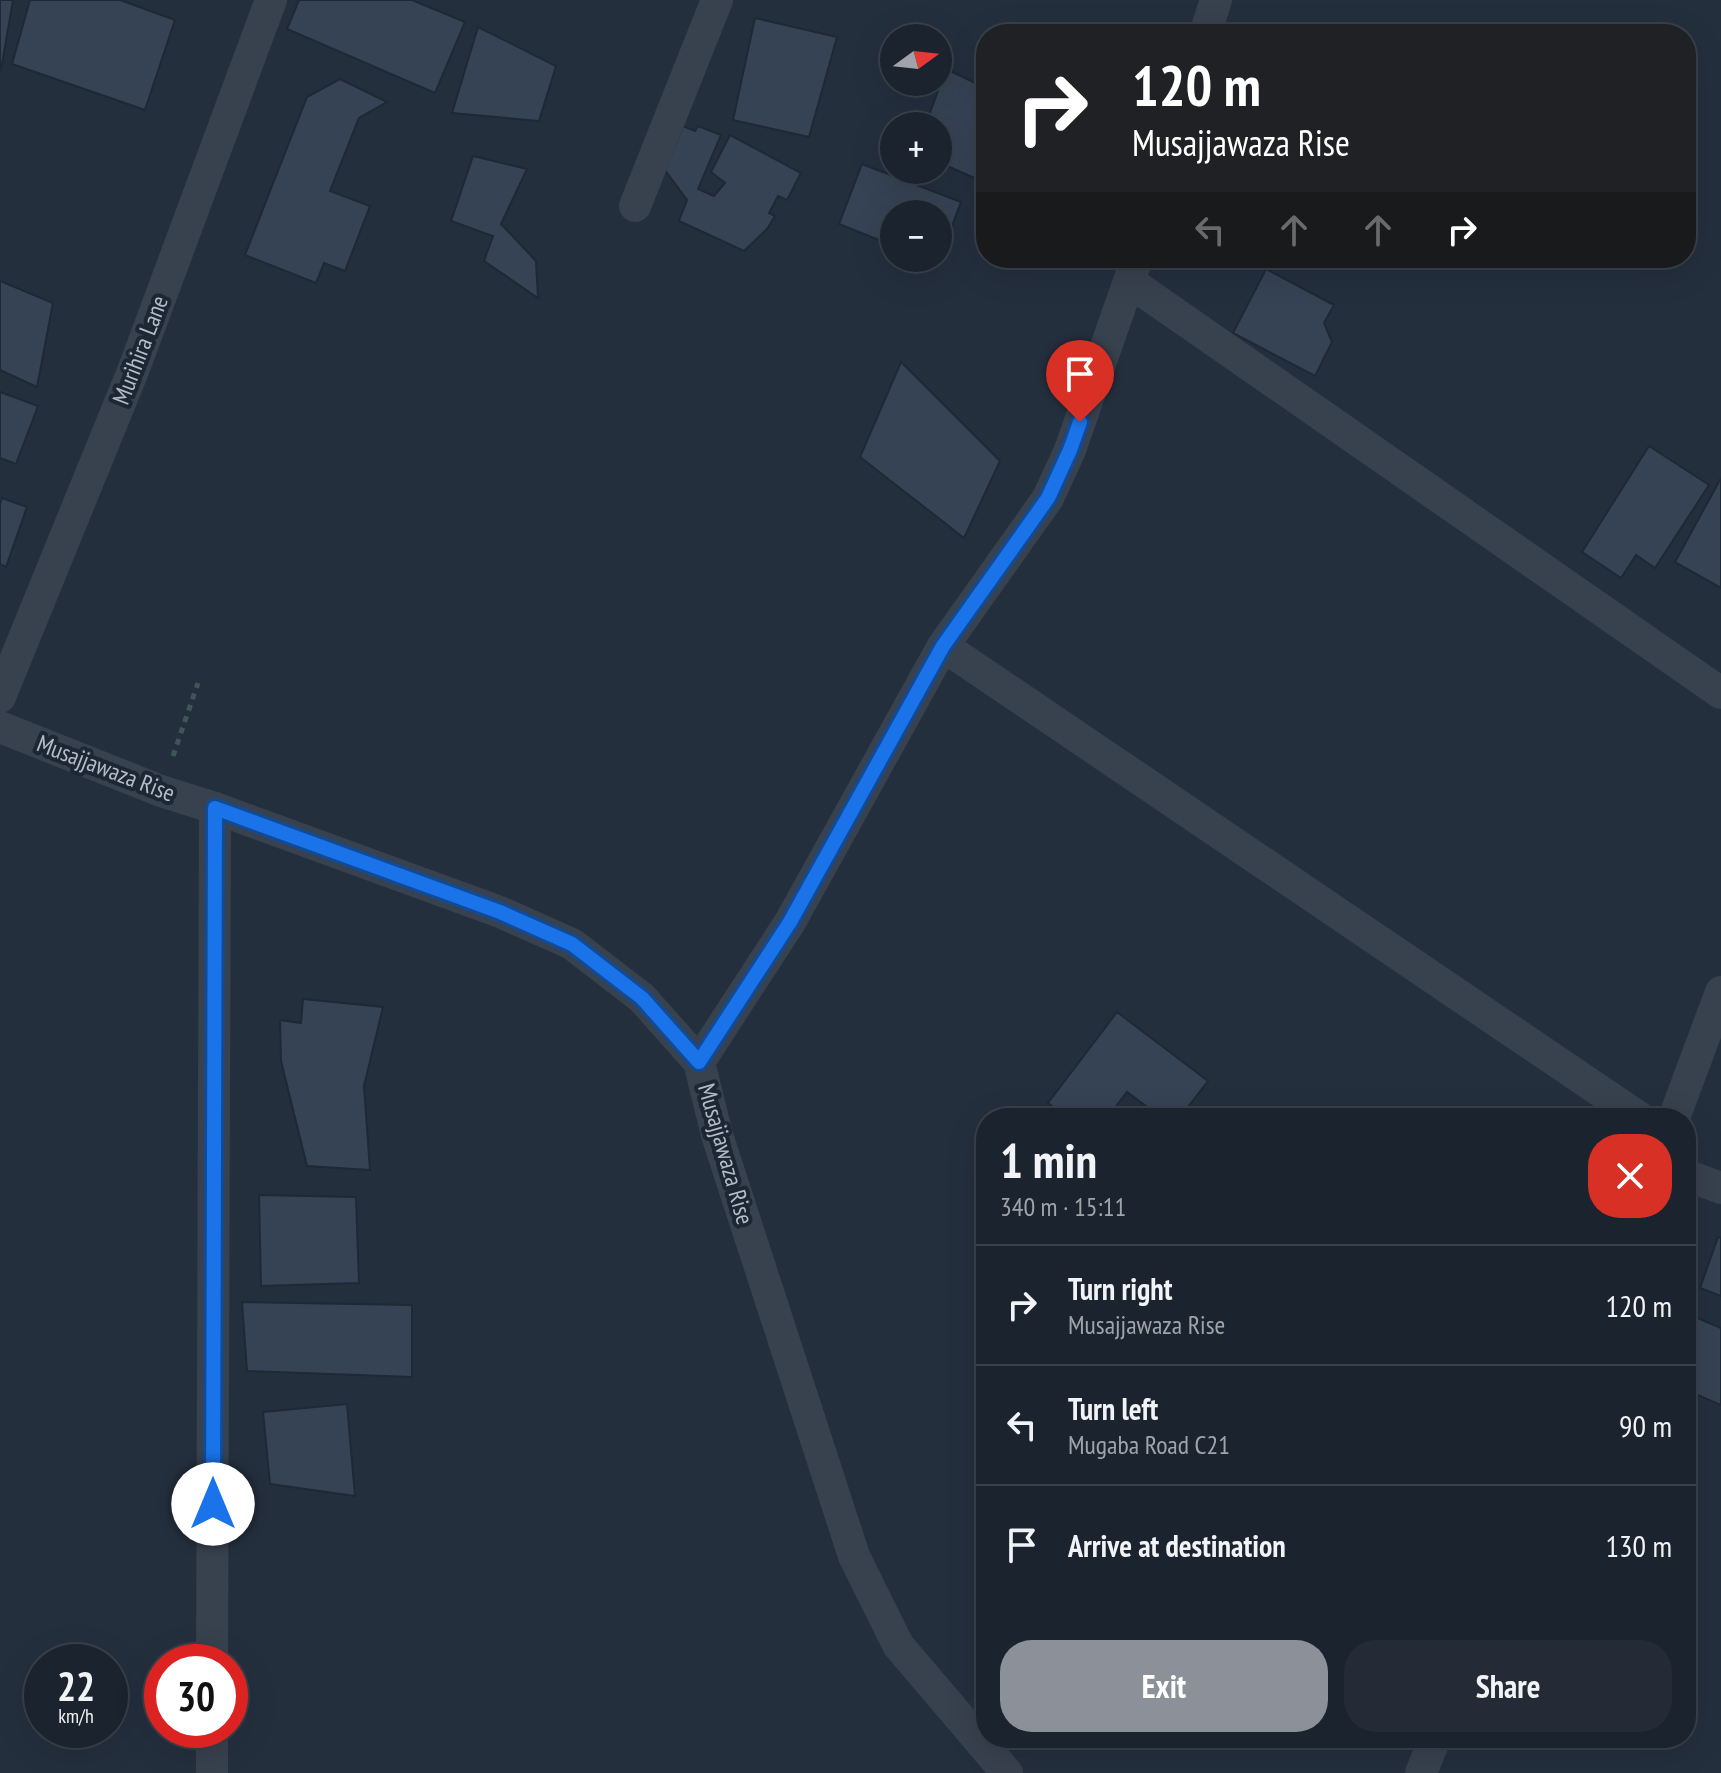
<!DOCTYPE html>
<meta charset="utf-8">
<style>
:root{--surface:#1b232e;--page:#242b36;--text:#f1f3f6;--muted:#a0a4aa;--line:#39404a;--accent:#8c9099}
body{margin:0;font-family:"PT Sans Narrow",sans-serif;background:var(--page);color:var(--text);height:100vh;display:flex;flex-direction:column;font-size:30px;white-space:nowrap}
*{box-sizing:border-box;margin:0}
p{font-size:26px;color:var(--muted)}
.icon{flex:none;width:44px;height:44px;fill:none;stroke:currentColor;stroke-width:2;stroke-linecap:round;stroke-linejoin:round}
.map{position:relative;flex:1;overflow:hidden}
.drawer{position:absolute;left:976px;top:1108px;width:720px;height:640px;display:flex;flex-direction:column;background:var(--surface);border-radius:32px;box-shadow:0 8px 32px #0002,0 0 0 2px var(--line)}
.drawer>*{flex:none}
.banner{position:absolute;left:976px;top:24px;width:720px;height:244px;border-radius:32px;box-shadow:0 8px 32px #0002,0 0 0 2px var(--line);background:#202124;color:#fff;overflow:hidden}
.needle{width:52px;rotate:75deg}
.tools{position:absolute;left:880px;top:24px;display:grid;gap:16px}
.tools a{display:grid;place-items:center;width:72px;height:72px;border-radius:50%;background:var(--surface);box-shadow:0 8px 32px #0002,0 0 0 2px var(--line);font-size:40px}
.speed{position:absolute;left:24px;top:1644px;display:flex;gap:16px;font-size:40px;font-weight:700;text-align:center}
.speed>*{display:grid;place-content:center;width:104px;height:104px;border-radius:50%;background:var(--surface);box-shadow:0 8px 32px #0002,0 0 0 2px var(--line);line-height:1}
.speed small{font-size:20px;font-weight:400}
.speed .limit{border:12px solid #d22;background:#fff;color:#111}
.pin{position:absolute;display:grid;place-items:center;width:68px;height:68px;color:#fff;margin:-82px -34px;border-radius:50% 50% 50% 0;rotate:-45deg;box-shadow:0 0 8px #0007}
.pin .icon{rotate:45deg}
.me{position:absolute;width:88px;margin:-44px;rotate:0deg;stroke-linejoin:round;filter:drop-shadow(0 0 6px #0008)}
.turn{display:flex;align-items:center;gap:28px;height:168px;padding:0 24px;font-size:36px}
.turn .icon{width:104px;height:104px;stroke-width:2.5}
.turn b{display:block;font-size:56px;line-height:68px}
.lanes{display:flex;align-items:center;height:76px;padding:0 24px;background:#0003;justify-content:center;gap:40px;direction:ltr}
.lanes .off{opacity:.35}
.round{display:grid;place-items:center;flex:none;width:84px;height:84px;border-radius:32px;background:var(--page)}
.headline{display:flex;align-items:center;justify-content:space-between;height:136px;padding:0 24px}
h1{font-size:48px;font-weight:600;line-height:60px}
.cta{display:flex;gap:16px;margin-top:auto;padding:16px 24px}
.cta a{flex:1;height:92px;border-radius:32px;background:var(--accent);color:#fff;font-size:32px;font-weight:600;line-height:92px;text-align:center}
.cta a+a{background:var(--page);color:var(--text)}
ul{padding:0;list-style:none}
li{display:flex;align-items:center;gap:24px;height:120px;padding:0 24px;border-top:2px solid var(--line)}
li div{flex:1}
li b{display:block;font-size:30px}
li em{font-style:normal}
.map>svg:first-child{display:block}
</style>
<div class="map">
<svg width="1721" height="1773" viewBox="0 0 1721 1773">
<rect width="100%" height="100%" fill="#242f3e"/>
<g fill="#364354" stroke="#1f2835" stroke-width="2">
<polygon points="0,0 13,0 1,70 0,70"/>
<polygon points="30,0 120,0 175,20 145,110 12,64"/>
<polygon points="299,0 412,0 465,22 435,93 287,29"/>
<polygon points="755,18 837,37 809,137 733,120"/>
<polygon points="478,27 556,66 539,121 452,113"/>
<polygon points="946,69 986,88 986,183 938,162 938,126 925,126"/>
<polygon points="340,79 387,102 359,118 330,191 370,206 345,271 324,263 316,283 245,255 307,97"/>
<polygon points="683,126 695,131 698,126 721,135 698,189 714,196 725,183 711,172 730,135 801,173 787,200 778,196 769,213 775,216 767,229 744,251 679,221 687,200 665,170"/>
<polygon points="473,156 527,169 501,224 536,261 538,298 484,261 493,236 451,221"/>
<polygon points="862,164 961,202 938,263 926,258 938,258 938,214 894,214 894,246 839,224"/>
<polygon points="1266,269 1334,305 1324,323 1332,342 1315,376 1233,333"/>
<polygon points="0,281 53,303 37,387 0,370"/>
<polygon points="901,362 1000,461 964,538 860,457"/>
<polygon points="0,392 38,406 16,464 0,458"/>
<polygon points="1649,446 1709,485 1655,568 1636,555 1621,578 1582,552"/>
<polygon points="1721,478 1721,588 1675,562"/>
<polygon points="2,498 27,507 6,567 0,564 0,504"/>
<polygon points="303,999 383,1007 364,1086 370,1170 307,1166 281,1061 280,1020 301,1023"/>
<polygon points="1117,1012 1208,1081 1184,1112 1162,1118 1127,1092 1107,1118 1067,1118 1048,1103"/>
<polygon points="259,1195 356,1197 359,1283 261,1286"/>
<polygon points="1718,1237 1721,1238 1721,1296 1700,1288"/>
<polygon points="242,1302 412,1305 412,1377 247,1371"/>
<polygon points="1688,1314 1721,1328 1721,1405 1686,1390 1686,1318"/>
<polygon points="347,1404 355,1496 270,1484 263,1412"/>
</g>
<g fill="none" stroke-linecap="round" stroke-linejoin="round">
<polyline stroke="#3f5557" stroke-width="5" stroke-dasharray="6 6" stroke-linecap="butt" points="173,756 198,683"/>
<g stroke="#38414e" stroke-width="32">
<polyline points="1205,34 1216,0"/>
<polyline points="635,206 717,0"/>
<polyline points="1130,282 1721,693"/>
<polyline points="943,646 1640,1118"/>
<polyline points="0,697 133,371 271,0"/>
<polyline points="0,727 161,791 215,808 500,912 572,944 642,998 699,1062 717,1135 854,1556 898,1645 1007,1773"/>
<polyline points="699,1062 790,922 943,646 1048,498 1070,450 1137,258"/>
<polyline points="1674,1118 1721,992"/>
<polyline points="1686,1175 1721,1188"/>
<polyline points="212,1662 215,808"/>
<polyline points="212,1773 212,1730"/>
<polyline points="1421,1773 1435,1738"/>
</g>
</g>
<g fill="none" stroke-linecap="round" stroke-linejoin="round">
<defs>
<polyline id="route" points="213,1504 215,808 500,912 572,944 642,998 699,1062 790,922 943,646 1048,498 1070,450 1080,422"/>
</defs>
<use href="#route" stroke="#114b97" stroke-width="20"/>
<use href="#route" stroke="#1a73e8" stroke-width="14"/>
</g>
<g text-anchor="middle" dominant-baseline="central" stroke-width="8" stroke-linejoin="round" paint-order="stroke">
<g font-size="24" fill="#b4bcc9" stroke="#1d2633">
<text transform="translate(140 350) rotate(-69)">Murihira Lane</text>
<text transform="translate(106 768) rotate(21)">Musajjawaza Rise</text>
<text transform="translate(726 1154) rotate(74)">Musajjawaza Rise</text>
</g>
</g>
</svg>
<div class="tools">
<a><svg class="needle" viewBox="-14 -14 28 28"><path d="M0-13l5 13h-10z" fill="#e53935"/><path d="M0 13l5-13h-10z" fill="#a0a4aa"/></svg></a>
<a>+</a>
<a>−</a>
</div>
<div class="speed"><div>22<small>km/h</small></div><div class="limit">30</div></div>
<div class="pin" style="left:1080px;top:422px;background:#d93025"><svg class="icon" aria-label="arrive" viewBox="0 0 24 24"><path d="M6 21V4h12l-3 4 3 4H6"/></svg></div>
<svg class="me" style="left:213px;top:1504px" viewBox="-20 -20 40 40"><circle r="19" fill="#fff"/><path d="M0-13L10 11 0 6-10 11z" fill="#1a73e8"/></svg>
<div class="banner">
<div class="turn"><svg class="icon" aria-label="right" viewBox="0 0 24 24"><path d="M7 20v-9h11M14 6l5 5-5 5"/></svg><div><b>120 m</b>Musajjawaza Rise</div></div>
<div class="lanes"><svg class="icon off" aria-label="left" viewBox="0 0 24 24"><path d="M17 20v-9H6M10 6l-5 5 5 5"/></svg><svg class="icon off" aria-label="ahead" viewBox="0 0 24 24"><path d="M12 20V5M6 11l6-6 6 6"/></svg><svg class="icon off" aria-label="ahead" viewBox="0 0 24 24"><path d="M12 20V5M6 11l6-6 6 6"/></svg><svg class="icon" aria-label="right" viewBox="0 0 24 24"><path d="M7 20v-9h11M14 6l5 5-5 5"/></svg></div>
</div>
<section class="drawer">
<div class="headline"><div><h1>1 min</h1><p>340 m · 15:11</p></div><a class="round" style="background:#d93025;color:#fff"><svg class="icon" aria-label="close" viewBox="0 0 24 24"><path d="M6 6l12 12M18 6L6 18"/></svg></a></div>
<ul>
<li><svg class="icon" aria-label="right" viewBox="0 0 24 24"><path d="M7 20v-9h11M14 6l5 5-5 5"/></svg><div><b>Turn right</b><p>Musajjawaza Rise</p></div><em>120 m</em></li>
<li><svg class="icon" aria-label="left" viewBox="0 0 24 24"><path d="M17 20v-9H6M10 6l-5 5 5 5"/></svg><div><b>Turn left</b><p>Mugaba Road C21</p></div><em>90 m</em></li>
<li><svg class="icon" aria-label="arrive" viewBox="0 0 24 24"><path d="M6 21V4h12l-3 4 3 4H6"/></svg><div><b>Arrive at destination</b></div><em>130 m</em></li>
</ul>
<div class="cta"><a>Exit</a><a>Share</a></div>
</section>
</div>
